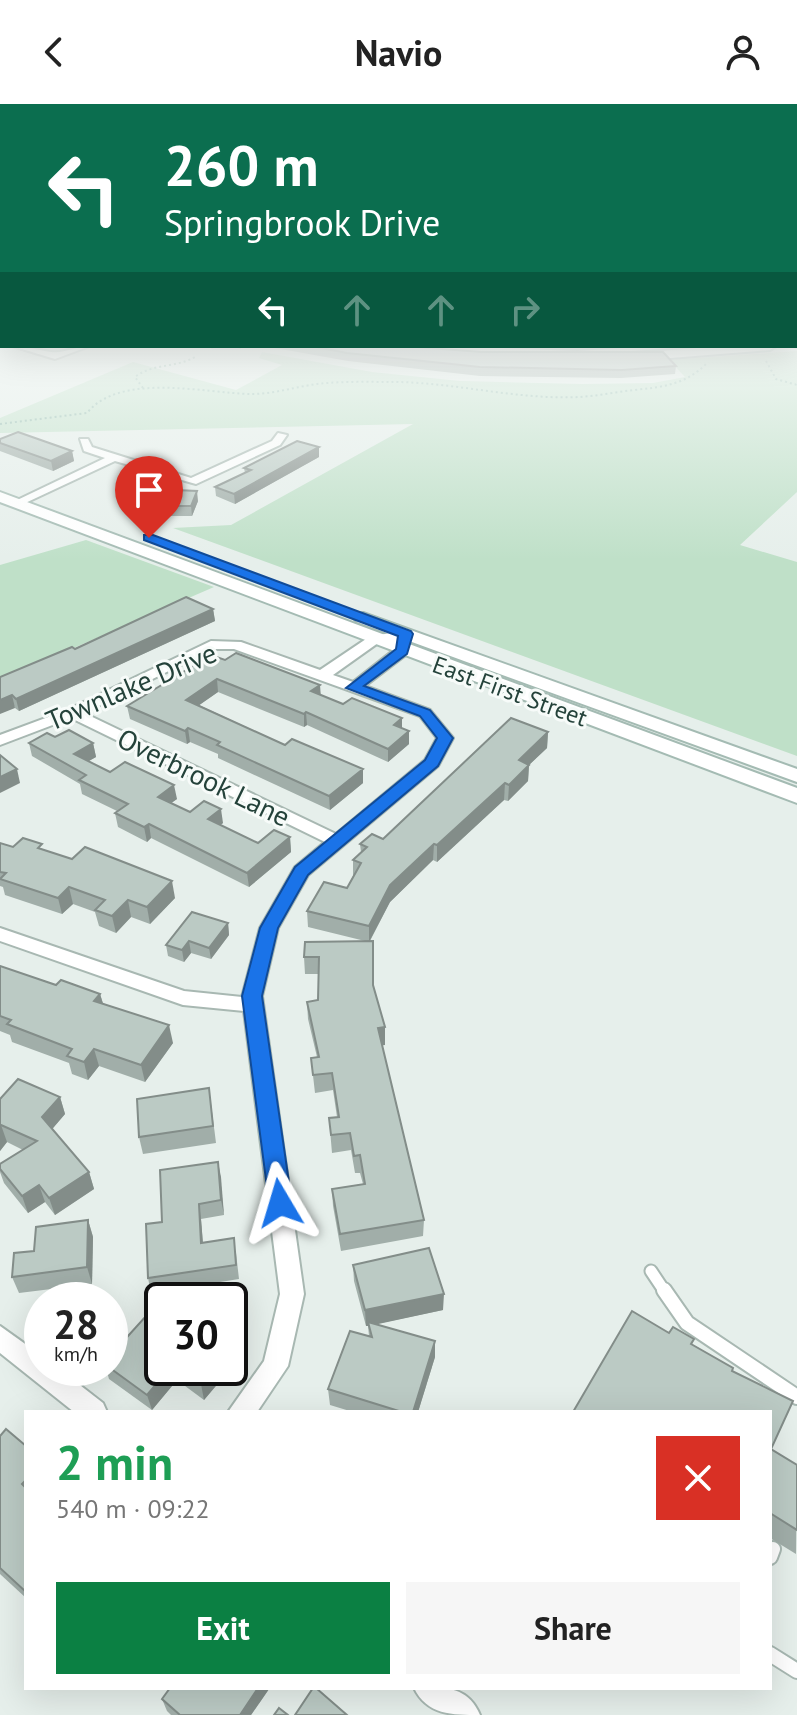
<!DOCTYPE html>
<meta charset="utf-8">
<style>
:root{--surface:#fff;--page:#f6f6f6;--text:#222;--muted:#767676;--accent:#0b8043}
body{margin:0;font-family:"PT Sans",sans-serif;background:var(--page);color:var(--text);height:100vh;display:flex;flex-direction:column;font-size:30px;white-space:nowrap}
*{box-sizing:border-box;margin:0}
p{font-size:26px;color:var(--muted)}
.icon{flex:none;width:44px;height:44px;fill:none;stroke:currentColor;stroke-width:2;stroke-linecap:round;stroke-linejoin:round}
.map{position:relative;flex:1;overflow:hidden}
.details{position:absolute;left:24px;top:1306px;width:748px;height:280px;display:flex;flex-direction:column;background:var(--surface);border-radius:0px;box-shadow:0 8px 32px #0002}
.details>*{flex:none}
.guide{position:absolute;left:0px;top:0px;width:798px;height:244px;box-shadow:0 8px 32px #0002;background:#0b6e4f;color:#fff;overflow:hidden}
.speed{position:absolute;left:24px;top:1178px;display:flex;gap:16px;font-size:40px;font-weight:700;text-align:center}
.speed>*{display:grid;place-content:center;width:104px;height:104px;border-radius:50%;background:var(--surface);box-shadow:0 8px 32px #0002;line-height:1}
.speed small{font-size:20px;font-weight:400}
.speed .limit{border:4px solid #111;border-radius:12px;background:#fff;color:#111}
.pin{position:absolute;display:grid;place-items:center;width:68px;height:68px;color:#fff;margin:-82px -34px;border-radius:50% 50% 50% 0;rotate:-45deg;box-shadow:0 0 8px #0007}
.pin .icon{rotate:45deg}
.me{position:absolute;width:88px;margin:-44px;rotate:353deg;stroke-linejoin:round;filter:drop-shadow(0 0 6px #0008)}
.turn{display:flex;align-items:center;gap:28px;height:168px;padding:0 32px;font-size:36px}
.turn .icon{width:104px;height:104px;stroke-width:2.5}
.turn b{display:block;font-size:56px;line-height:68px}
.lanes{display:flex;align-items:center;height:76px;padding:0 32px;background:#0003;justify-content:center;gap:40px;direction:ltr}
.lanes .off{opacity:.35}
.round{display:grid;place-items:center;flex:none;width:84px;height:84px;border-radius:0px;background:var(--page)}
.head{display:flex;align-items:center;justify-content:space-between;height:136px;padding:0 32px}
h1{font-size:48px;font-weight:600;line-height:60px;color:#1e9e55}
.primary-button{display:flex;gap:16px;margin-top:auto;padding:16px 32px}
.primary-button a{flex:1;height:92px;border-radius:0px;background:var(--accent);color:#fff;font-size:32px;font-weight:600;line-height:92px;text-align:center}
.primary-button a+a{background:var(--page);color:var(--text)}
header{display:flex;justify-content:space-between;align-items:center;height:104px;padding:0 32px;background:var(--surface);font-size:36px;font-weight:600}
.map>svg:first-child{display:block}
</style>
<header><svg class="icon" aria-label="back" viewBox="0 0 24 24"><path d="M15 5l-7 7 7 7"/></svg>Navio<svg class="icon" aria-label="person" viewBox="0 0 24 24"><circle cx="12" cy="8" r="4"/><path d="M4 21q1-7 8-7t8 7"/></svg></header>
<div class="map">
<svg width="797" height="1611" viewBox="0 0 797 1611">
<rect width="100%" height="100%" fill="#e6efeb"/>
<g fill="#bfe0c8">
<polygon points="797,247 797,388 740,441 797,458 797,652 173,424 231,421 413,320 0,329 0,314 133,258 236,286 282,261 259,254 262,248 372,268 460,277 582,280 653,279 685,273 669,256"/>
<polygon points="86,436 214,483 0,576 0,461"/>
</g>
<g fill="none" stroke-linecap="round" stroke-linejoin="round">
<defs>
<polyline id="lane-far2" points="214,242 238,242"/>
<polyline id="lane-far1" points="651,1167 665,1188"/>
<g id="lane">
<polyline points="664,1186 687,1219 797,1293"/>
<polyline points="770,1453 773,1445"/>
<polyline points="770,1550 797,1567"/>
</g>
<g id="street">
<rect x="0" y="234" width="2" height="6"/>
<path d="M12,242C26,242 38,246 51,248C63,250 77,242 90,242L55,255Z"/>
<polygon points="278,329 287,331 280,341 196,380 115,357 21,401 11,399 105,354 84,347 80,335 88,335 92,343 191,374 272,337"/>
<path d="M406,526L413,530L407,550L365,582L430,606L453,634L438,662L308,771L278,824L262,892L304,1190L288,1262L257,1308H228L264,1257L280,1190L244,907L183,901L0,837V824L184,887L242,893L260,824L295,763L325,738L71,614L0,641V631L67,606L211,537L241,538L320,566L369,533ZM398,536L395,545L353,578L333,571L378,539ZM213,545H234L420,612L437,634L425,656L336,730L84,609Z"/>
<polygon points="0,1222 42,1252 42,1264 58,1264 103,1299 107,1308 74,1308 0,1249"/>
<path d="M414,1584C442,1584 467,1580 480,1611C452,1611 427,1611 414,1584Z"/>
</g>
<g id="secondary">
<polygon points="797,235 797,243 793,242 796,242"/>
<polygon points="724,242 776,242 770,246 633,257 627,253 633,249"/>
<polygon points="0,388 797,684 797,699 0,398"/>
<polygon points="363,509 797,665 797,678 357,518 354,514 357,510"/>
</g>
</defs>
<use href="#lane-far2" stroke="#a8b8b2" stroke-width="7"/>
<use href="#lane-far1" stroke="#a8b8b2" stroke-width="15"/>
<use href="#lane" stroke="#a8b8b2" stroke-width="18"/>
<use href="#street" stroke="#a8b8b2" stroke-width="4"/>
<use href="#secondary" stroke="#a4bbb3" stroke-width="4"/>
<g stroke="#86b3a5" stroke-width="2" stroke-dasharray="2 3" stroke-linecap="butt">
<polyline points="766,257 776,275 797,281"/>
<path d="M143,284L135,273C153,259 176,264 195,253"/>
<path d="M0,320L87,309C120,268 204,289 251,290C273,290 295,283 317,280C343,277 371,278 397,278C458,279 518,296 579,293C597,292 616,288 634,286C662,283 685,281 706,260"/>
</g>
<use href="#lane-far2" stroke="#fff" stroke-width="5"/>
<use href="#lane-far1" stroke="#fff" stroke-width="11"/>
<use href="#lane" stroke="#fff" stroke-width="14"/>
<use href="#street" fill="#fff" fill-rule="evenodd"/>
<use href="#secondary" fill="#fff" fill-rule="evenodd"/>
</g>
<g fill="#a1aea9">
<polygon points="275,242 404,242 676,262 675,270 621,274 480,272 348,257 275,244"/>
<polygon points="453,242 656,242 577,247"/>
<polygon points="0,335 72,347 74,357 53,367 0,347"/>
<polygon points="319,353 235,400 216,392 215,383 245,369 244,364"/>
<polygon points="198,397 192,412 171,412 169,402"/>
<polygon points="213,505 215,517 19,607 15,604 0,573 75,545"/>
<polygon points="211,551 321,591 409,627 409,640 388,658 307,621 304,623 218,588 199,601 285,641 363,665 363,679 330,706 218,654 218,650 190,638 187,640 130,615 127,602"/>
<polygon points="548,628 547,644 529,661 528,677 508,697 504,696 437,758 433,756 390,798 370,837 373,882 385,923 385,941 382,941 424,1116 423,1132 341,1147 333,1102 332,1085 363,1080 360,1069 355,1069 351,1046 332,1049 329,1014 337,1013 333,986 315,989 311,954 317,953 308,915 307,898 318,896 319,870 305,870 304,853 365,837 308,823 307,807 347,784 353,772 353,756 361,748 360,740 383,735"/>
<polygon points="29,639 93,639 96,653 88,657 110,668 177,695 171,699 190,708 223,719 220,721 258,739 290,733 291,748 249,783 151,734 147,738 118,723 115,709 117,707 82,690 80,680 32,652"/>
<polygon points="0,739 13,743 43,746 175,794 150,820 131,813 116,829 99,822 95,808 73,800 62,810 5,791 3,783 0,782"/>
<polygon points="228,819 229,831 211,855 191,849 184,858 168,852 166,841"/>
<polygon points="0,862 56,881 100,890 103,899 173,939 145,978 99,962 88,976 72,970 69,959 12,938 10,931 0,927"/>
<polygon points="209,984 216,1039 143,1050 139,1033"/>
<polygon points="60,993 65,1010 52,1025 89,1068 94,1085 55,1111 45,1098 28,1109 4,1079 0,1068 0,1060 23,1046 7,1038 0,1047 0,995"/>
<polygon points="218,1058 224,1111 201,1115 203,1139 236,1149 239,1175 151,1189 148,1174 162,1118"/>
<polygon points="88,1116 93,1133 92,1180 19,1189 12,1173 34,1147"/>
<polygon points="353,1161 443,1206 376,1220 435,1253 418,1308 353,1308 330,1301 328,1285 369,1232 368,1222 366,1222 354,1177"/>
<polygon points="632,1207 669,1229 673,1223 694,1235 692,1240 733,1264 732,1267 793,1297 771,1345 797,1361 796,1450 770,1434 770,1308 573,1308"/>
<polygon points="106,1264 217,1264 220,1277 204,1296 177,1276 152,1306 109,1275"/>
<polygon points="0,1332 26,1342 26,1494 0,1470"/>
<polygon points="269,1585 251,1611 171,1611 167,1607 162,1595"/>
</g>
<g fill="#838d89">
<polygon points="319,343 319,353 235,400 234,390"/>
<polygon points="72,347 74,357 53,367 51,357"/>
<polygon points="197,387 198,397 192,412 191,402"/>
<polygon points="213,505 215,517 19,607 16,595"/>
<polygon points="217,575 218,588 188,609 186,596"/>
<polygon points="320,581 321,594 311,587"/>
<polygon points="12,591 15,604 0,610 0,596"/>
<polygon points="306,608 307,621 304,623 304,610"/>
<polygon points="402,614 402,627 394,621"/>
<polygon points="188,624 190,638 187,640 185,627"/>
<polygon points="409,627 409,640 388,658 388,645"/>
<polygon points="548,628 547,644 529,661 528,677 508,697 509,681 519,656"/>
<polygon points="93,639 96,653 77,664 74,650"/>
<polygon points="17,665 20,679 0,689 0,673"/>
<polygon points="363,665 363,679 330,706 329,692"/>
<polygon points="505,679 504,696 437,758 437,741"/>
<polygon points="174,681 177,695 160,707 158,693"/>
<polygon points="221,705 223,719 210,729 208,715"/>
<polygon points="149,720 151,734 147,738 144,723"/>
<polygon points="290,733 291,748 249,783 247,769"/>
<polygon points="434,740 433,756 390,798 369,838 369,822 390,781"/>
<polygon points="172,777 175,794 150,820 147,803"/>
<polygon points="69,783 73,800 62,810 58,794"/>
<polygon points="128,796 131,813 116,829 112,812"/>
<polygon points="228,819 229,831 211,855 209,844"/>
<polygon points="189,837 191,849 184,858 182,846"/>
<polygon points="100,890 105,907 94,897"/>
<polygon points="169,921 173,939 145,978 141,961"/>
<polygon points="385,923 385,941 378,942 378,924"/>
<polygon points="94,945 99,962 88,976 84,958"/>
<polygon points="60,993 65,1010 48,1030 42,1013"/>
<polygon points="1,1021 7,1038 0,1047 0,1022"/>
<polygon points="218,1058 221,1073 224,1111 221,1096"/>
<polygon points="89,1068 94,1085 55,1111 49,1094"/>
<polygon points="39,1081 45,1098 28,1109 22,1092"/>
<polygon points="199,1100 201,1115 204,1154 201,1139"/>
<polygon points="88,1116 93,1133 92,1180 87,1163"/>
<polygon points="444,1190 443,1206 369,1222 368,1218 368,1222 366,1222 365,1206"/>
<polygon points="435,1237 435,1253 418,1308 413,1308"/>
<polygon points="170,1264 174,1264 177,1276 152,1306 147,1291"/>
<polygon points="214,1264 217,1264 220,1277 204,1296 201,1280"/>
<polygon points="258,1584 269,1585 251,1611 240,1611"/>
</g>
<g fill="#bbcac4" stroke="#838d89" stroke-width="2">
<polygon points="311,242 404,242 481,248 663,248 676,262 622,266 480,263 347,249"/>
<polygon points="18,328 72,347 51,357 0,339 0,335"/>
<polygon points="297,337 319,343 234,390 215,383 251,366 244,364"/>
<polygon points="176,386 197,387 191,402 169,402"/>
<polygon points="186,493 213,505 16,595 12,591 0,596 0,573 72,543 75,545"/>
<polygon points="236,549 320,581 311,587 343,600 352,594 402,614 394,621 409,627 388,645 306,608 304,610 217,575 186,596 285,641 292,635 363,665 329,692 217,641 220,638 188,624 185,627 127,602 211,551 225,556"/>
<polygon points="511,614 548,628 519,656 529,661 509,681 505,679 437,741 434,740 390,781 369,822 307,807 324,778 347,784 361,759 353,756 367,743 360,740 372,730 383,735"/>
<polygon points="69,626 93,639 74,650 110,668 125,658 174,681 158,693 190,708 204,697 221,705 208,715 258,739 274,726 290,733 247,769 149,720 144,723 115,709 128,700 79,676 86,671 29,639 47,629 55,633"/>
<polygon points="0,651 17,665 0,673"/>
<polygon points="23,734 42,740 38,744 72,755 85,743 172,777 147,803 128,796 112,812 95,806 105,796 69,783 58,794 0,775 6,769 0,768 0,739 13,743"/>
<polygon points="192,808 228,819 209,844 189,837 182,846 166,841"/>
<polygon points="373,837 373,881 385,923 378,924 424,1116 340,1130 332,1085 365,1080 360,1051 354,1052 350,1029 331,1031 329,1014 339,1013 332,969 313,971 311,954 319,953 307,898 318,896 319,853 304,853 305,838"/>
<polygon points="0,862 56,881 61,876 100,890 94,897 169,921 141,961 94,945 84,958 67,952 72,945 7,920 11,916 0,912"/>
<polygon points="18,975 60,993 42,1013 89,1068 49,1094 39,1081 22,1092 0,1065 0,1060 37,1037 1,1021 0,1022 0,995"/>
<polygon points="209,984 213,1022 139,1033 137,995"/>
<polygon points="218,1058 221,1096 199,1100 201,1139 234,1134 236,1161 148,1174 146,1120 162,1118 160,1066"/>
<polygon points="88,1116 87,1163 12,1173 14,1149 34,1147 36,1123"/>
<polygon points="429,1144 444,1190 365,1206 353,1161"/>
<polygon points="632,1207 669,1229 673,1223 694,1235 691,1240 733,1264 732,1267 793,1297 771,1345 797,1361 797,1426 770,1409 770,1308 573,1308"/>
<polygon points="146,1212 162,1223 162,1264 170,1264 147,1291 110,1264 110,1252"/>
<polygon points="368,1218 435,1237 413,1308 402,1308 328,1285 350,1227 372,1233"/>
<polygon points="178,1264 214,1264 201,1280"/>
<polygon points="6,1325 26,1342 26,1376 22,1380 26,1384 26,1488 0,1464 0,1332"/>
<polygon points="170,1584 258,1584 240,1611 180,1611 162,1595"/>
<polygon points="313,1584 316,1584 347,1611 295,1611"/>
<polygon points="279,1604 288,1611 274,1611"/>
</g>
<linearGradient id="sky" x2="0" y2="1"><stop stop-color="#84bce0"/><stop offset="0.5" stop-color="#f4f8f6"/><stop offset="1" stop-color="#f4f8f6" stop-opacity="0"/></linearGradient>
<rect width="797" height="456" fill="url(#sky)"/>
<polygon fill="#1a73e8" stroke="#114b97" stroke-width="2" points="144,431 153,431 411,527 413,530 407,550 364,582 430,606 453,634 438,662 308,771 278,824 262,892 292,1099 288,1106 280,1109 272,1106 269,1099 242,892 260,824 295,763 425,656 437,634 420,612 346,584 396,545 398,532 144,436"/>
<g text-anchor="middle" dominant-baseline="central" stroke-width="6" stroke-linejoin="round" paint-order="stroke">
<g font-size="24" fill="#24423a" stroke="#f7fbf9">
<text transform="translate(510 587) rotate(20)">East First Street</text>
</g>
<g font-size="28" fill="#24423a" stroke="#f7fbf9">
<text transform="translate(131 582) rotate(-23)">Townlake Drive</text>
<text transform="translate(204 673) rotate(26)">Overbrook Lane</text>
</g>
</g>
</svg>
<div class="speed"><div>28<small>km/h</small></div><div class="limit">30</div></div>
<div class="pin" style="left:149px;top:434px;background:#d93025"><svg class="icon" aria-label="arrive" viewBox="0 0 24 24"><path d="M6 21V4h12l-3 4 3 4H6"/></svg></div>
<svg class="me" style="left:280px;top:1099px" viewBox="-20 -20 40 40"><path d="M0-17L14 15 0 8-14 15z" fill="#1a73e8" stroke="#fff" stroke-width="4"/></svg>
<div class="guide">
<div class="turn"><svg class="icon" aria-label="left" viewBox="0 0 24 24"><path d="M17 20v-9H6M10 6l-5 5 5 5"/></svg><div><b>260 m</b>Springbrook Drive</div></div>
<div class="lanes"><svg class="icon" aria-label="left" viewBox="0 0 24 24"><path d="M17 20v-9H6M10 6l-5 5 5 5"/></svg><svg class="icon off" aria-label="ahead" viewBox="0 0 24 24"><path d="M12 20V5M6 11l6-6 6 6"/></svg><svg class="icon off" aria-label="ahead" viewBox="0 0 24 24"><path d="M12 20V5M6 11l6-6 6 6"/></svg><svg class="icon off" aria-label="right" viewBox="0 0 24 24"><path d="M7 20v-9h11M14 6l5 5-5 5"/></svg></div>
</div>
<section class="details">
<div class="head"><div><h1>2 min</h1><p>540 m · 09:22</p></div><a class="round" style="background:#d93025;color:#fff"><svg class="icon" aria-label="close" viewBox="0 0 24 24"><path d="M6 6l12 12M18 6L6 18"/></svg></a></div>
<div class="primary-button"><a>Exit</a><a>Share</a></div>
</section>
</div>
